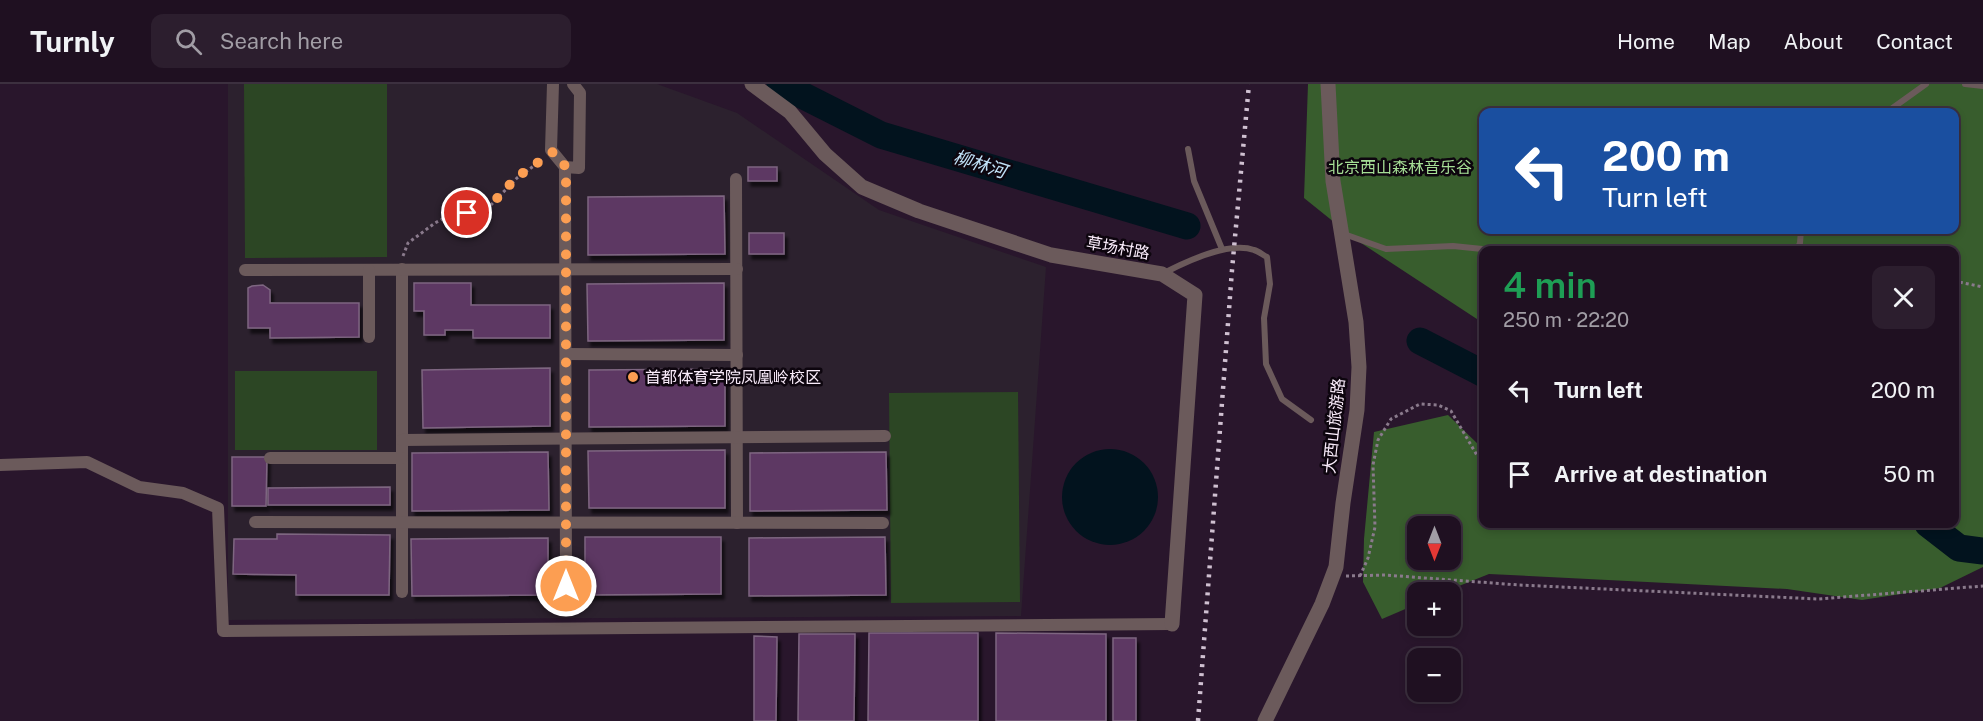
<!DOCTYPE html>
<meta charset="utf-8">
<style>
:root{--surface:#1f1021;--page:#2c1e2e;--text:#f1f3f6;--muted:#a19da5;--line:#3c303f}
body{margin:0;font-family:"Public Sans","Noto Sans SC",sans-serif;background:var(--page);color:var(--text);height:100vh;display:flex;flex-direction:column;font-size:22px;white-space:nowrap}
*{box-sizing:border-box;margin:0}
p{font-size:20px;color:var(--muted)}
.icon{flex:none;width:33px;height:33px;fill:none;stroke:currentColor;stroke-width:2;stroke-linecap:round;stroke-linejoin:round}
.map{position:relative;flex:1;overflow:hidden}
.details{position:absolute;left:1479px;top:162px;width:480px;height:282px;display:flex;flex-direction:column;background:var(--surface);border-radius:12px;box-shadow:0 3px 9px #0003,0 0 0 2px var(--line)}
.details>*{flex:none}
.banner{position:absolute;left:1479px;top:24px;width:480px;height:126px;border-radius:12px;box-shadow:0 3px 9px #0003,0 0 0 2px var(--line);background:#1a4fa0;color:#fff;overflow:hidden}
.needle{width:39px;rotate:180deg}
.tools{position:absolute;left:1407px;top:432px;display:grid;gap:12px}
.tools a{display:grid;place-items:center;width:54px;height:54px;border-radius:12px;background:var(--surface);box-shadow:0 3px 9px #0003,0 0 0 2px var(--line);font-size:30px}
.pin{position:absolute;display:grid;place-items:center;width:51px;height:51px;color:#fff;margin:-26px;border:3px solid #fff;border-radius:50%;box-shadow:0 2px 6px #0007}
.me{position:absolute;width:66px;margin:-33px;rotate:0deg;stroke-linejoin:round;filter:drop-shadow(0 0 4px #0008)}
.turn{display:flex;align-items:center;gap:21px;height:126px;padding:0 24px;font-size:27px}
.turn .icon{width:78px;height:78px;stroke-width:2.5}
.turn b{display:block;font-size:42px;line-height:51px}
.round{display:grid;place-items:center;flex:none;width:63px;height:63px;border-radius:12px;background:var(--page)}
.head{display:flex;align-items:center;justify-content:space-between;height:102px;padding:0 24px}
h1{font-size:36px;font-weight:600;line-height:45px;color:#1e9e55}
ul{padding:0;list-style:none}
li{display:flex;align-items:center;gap:18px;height:84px;padding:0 24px}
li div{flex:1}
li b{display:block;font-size:22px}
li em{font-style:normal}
header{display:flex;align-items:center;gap:36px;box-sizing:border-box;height:84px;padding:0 30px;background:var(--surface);border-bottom:2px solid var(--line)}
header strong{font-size:28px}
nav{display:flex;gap:33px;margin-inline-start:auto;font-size:21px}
.search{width:420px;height:54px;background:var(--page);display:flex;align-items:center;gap:15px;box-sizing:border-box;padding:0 21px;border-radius:12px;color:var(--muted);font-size:22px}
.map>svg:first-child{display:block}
</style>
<header>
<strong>Turnly</strong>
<div class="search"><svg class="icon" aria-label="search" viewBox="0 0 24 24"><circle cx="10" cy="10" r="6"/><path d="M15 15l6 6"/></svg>Search here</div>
<nav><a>Home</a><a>Map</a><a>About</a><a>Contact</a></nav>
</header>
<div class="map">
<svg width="1983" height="637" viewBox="0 0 1983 637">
<defs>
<filter id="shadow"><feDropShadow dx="3" dy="5" stdDeviation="1.5" flood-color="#0009"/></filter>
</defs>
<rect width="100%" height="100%" fill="#29162c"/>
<polygon fill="#2c212e" points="228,0 657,0 737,29 879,126 1046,183 1021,532 228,536"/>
<g fill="#2c4624">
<polygon points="244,0 387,0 387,173 245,174"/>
<rect x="235" y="287" width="142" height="79"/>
<polygon points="1018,308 1020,518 891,519 889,309"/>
</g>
<path fill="#385d2d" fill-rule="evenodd" d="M1308,0H1983V483L1940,504L1862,516L1787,505L1489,490L1444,508H1418L1417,520L1382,535L1363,498L1364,455L1374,348L1448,331L1483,365L1484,440H1954V166H1484L1483,239L1355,155L1304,114ZM1484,28H1954V146H1484ZM1418,442H1450V476H1418Z"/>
<circle fill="#02131e" cx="1110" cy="413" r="48"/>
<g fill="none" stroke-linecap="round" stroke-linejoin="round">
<g stroke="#02131e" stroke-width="27">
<polyline points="780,0 881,51 1187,142"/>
<polyline points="1420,257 1484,290"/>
<polyline points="1928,440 1959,464 1983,467"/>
</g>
</g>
<g fill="#5d3763" stroke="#7e6681" stroke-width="1.5" filter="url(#shadow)">
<rect x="748" y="83" width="29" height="14"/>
<polygon points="724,112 725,170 588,171 588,113"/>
<rect x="749" y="149" width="35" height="21"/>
<polygon points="414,199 471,199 471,221 550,221 550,254 473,254 473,246 445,246 445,251 424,251 424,227 414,227"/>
<polygon points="724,199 724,256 588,257 587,200"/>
<polygon points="263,201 270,206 270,219 359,219 359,253 270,254 270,244 248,244 248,204 252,202"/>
<polygon points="550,284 550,342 423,344 422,286"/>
<polygon points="725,285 725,342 589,343 589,286"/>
<polygon points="725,366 725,424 589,424 588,367"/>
<polygon points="548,368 549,426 412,427 412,369"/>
<polygon points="886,368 887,426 750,427 750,369"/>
<polygon points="232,373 267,373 266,422 232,422"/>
<polygon points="390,403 390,421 268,421 268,404"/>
<polygon points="277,450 390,451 389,511 296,511 296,491 233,490 234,455 277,455"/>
<polygon points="585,453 721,453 721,510 585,511"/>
<polygon points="885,453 886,511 749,512 749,454"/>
<polygon points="548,454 548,511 412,512 411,455"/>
<polygon points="869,549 978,549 978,637 868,637"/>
<polygon points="996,549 1106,550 1106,637 996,637"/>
<polygon points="799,550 855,550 854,637 798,637"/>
<polygon points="754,552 777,553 776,637 754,637"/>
<rect x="1113" y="554" width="23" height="83"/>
</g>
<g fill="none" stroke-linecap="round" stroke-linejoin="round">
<g stroke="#8a7a8c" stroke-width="3" stroke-dasharray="3 3" stroke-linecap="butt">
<polyline points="1870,166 1878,163 1903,166"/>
<polyline points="403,172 408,159 435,139 450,131 485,127 517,94 542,76"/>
<polyline points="1954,197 1983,203"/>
<polyline points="1346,492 1385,491 1519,501 1818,515 1983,502"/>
<polyline points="1360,492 1368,474 1375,443 1373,381 1378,356 1391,335 1420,320 1438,321 1451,327 1478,373"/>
</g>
<g stroke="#6b5a5b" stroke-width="6">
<polyline points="1965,0 1983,2"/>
<polyline points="1887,28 1926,0"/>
<polyline points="1188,65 1194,97 1222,165"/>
<polyline points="1344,150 1386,165 1453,162 1492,166"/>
<polyline points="1797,166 1800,159 1801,146"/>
<path d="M1162,190C1185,178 1229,157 1254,166C1258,167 1263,171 1267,173L1270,200L1264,234L1266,280L1282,315L1311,336"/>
</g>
<g stroke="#6b5a5b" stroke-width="12">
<polyline points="553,0 551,66 565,83 579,84 580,9 573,0"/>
<polyline points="565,83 566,502"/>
<polyline points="736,95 737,439"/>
<polyline points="402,185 402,508"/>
<polyline points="245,186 737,185"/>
<polyline points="369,253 369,186"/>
<polyline points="566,270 737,271"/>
<polyline points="402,356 885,352"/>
<polyline points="270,374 402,374"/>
<polyline points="0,381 87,378 139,403 183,409 218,424 223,547 1172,540"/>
<polyline points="255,438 883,439"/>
</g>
<g stroke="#6b5a5b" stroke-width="15">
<polyline points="752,0 790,28 825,70 862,103 919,127 1051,171 1162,190 1195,211 1172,540"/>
<polyline points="1265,637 1322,520 1336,483 1343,419 1357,326 1359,283 1356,238 1333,97 1328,0"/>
</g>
<polyline stroke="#cfc0d1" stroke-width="4.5" stroke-dasharray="3 6" stroke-linecap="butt" points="1198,637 1232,186 1249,0"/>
</g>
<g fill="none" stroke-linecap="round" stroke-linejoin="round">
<polyline stroke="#fc9e52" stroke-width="10" stroke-dasharray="0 18" points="467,129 485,127 517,93 553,68 566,83 566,502"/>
</g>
<circle fill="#fc9e52" stroke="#0d050e" stroke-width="2" cx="633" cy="293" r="6"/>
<g text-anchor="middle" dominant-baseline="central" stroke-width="5" stroke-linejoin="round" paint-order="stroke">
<g font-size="16" fill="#a5de95" stroke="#0d050e">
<text x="1400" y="83">北京西山森林音乐谷</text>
</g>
<g font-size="16" fill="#faecfb" stroke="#0d050e">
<text transform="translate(1118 164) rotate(10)">草场村路</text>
<text transform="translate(1334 342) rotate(-84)">大西山旅游路</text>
</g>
<g font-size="16" fill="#faecfb" stroke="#0d050e" text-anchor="start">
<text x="645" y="293">首都体育学院凤凰岭校区</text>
</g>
<g font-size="18" font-style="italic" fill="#c1e2f8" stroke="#0d050e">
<text transform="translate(980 80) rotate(17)">柳林河</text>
</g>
</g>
</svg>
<div class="tools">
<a><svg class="needle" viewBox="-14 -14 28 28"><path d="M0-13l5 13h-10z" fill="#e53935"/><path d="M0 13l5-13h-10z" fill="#a19da5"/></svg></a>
<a>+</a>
<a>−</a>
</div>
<div class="pin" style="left:467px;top:129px;background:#d93025"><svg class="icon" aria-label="arrive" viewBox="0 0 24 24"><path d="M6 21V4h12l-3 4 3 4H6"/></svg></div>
<svg class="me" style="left:566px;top:502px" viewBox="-20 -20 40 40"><circle r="17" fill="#fc9e52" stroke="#fff" stroke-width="3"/><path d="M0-11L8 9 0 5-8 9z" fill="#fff"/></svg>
<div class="banner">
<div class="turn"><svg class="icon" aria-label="left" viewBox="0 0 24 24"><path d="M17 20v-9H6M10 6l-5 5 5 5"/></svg><div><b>200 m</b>Turn left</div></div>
</div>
<section class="details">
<div class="head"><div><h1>4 min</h1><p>250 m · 22:20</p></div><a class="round"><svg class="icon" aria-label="close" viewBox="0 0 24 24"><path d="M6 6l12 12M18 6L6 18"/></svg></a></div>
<ul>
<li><svg class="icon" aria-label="left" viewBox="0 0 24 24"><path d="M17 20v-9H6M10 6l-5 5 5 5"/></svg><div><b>Turn left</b></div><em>200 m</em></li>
<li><svg class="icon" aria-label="arrive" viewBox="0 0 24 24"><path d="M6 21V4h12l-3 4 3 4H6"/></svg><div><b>Arrive at destination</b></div><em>50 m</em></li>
</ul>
</section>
</div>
